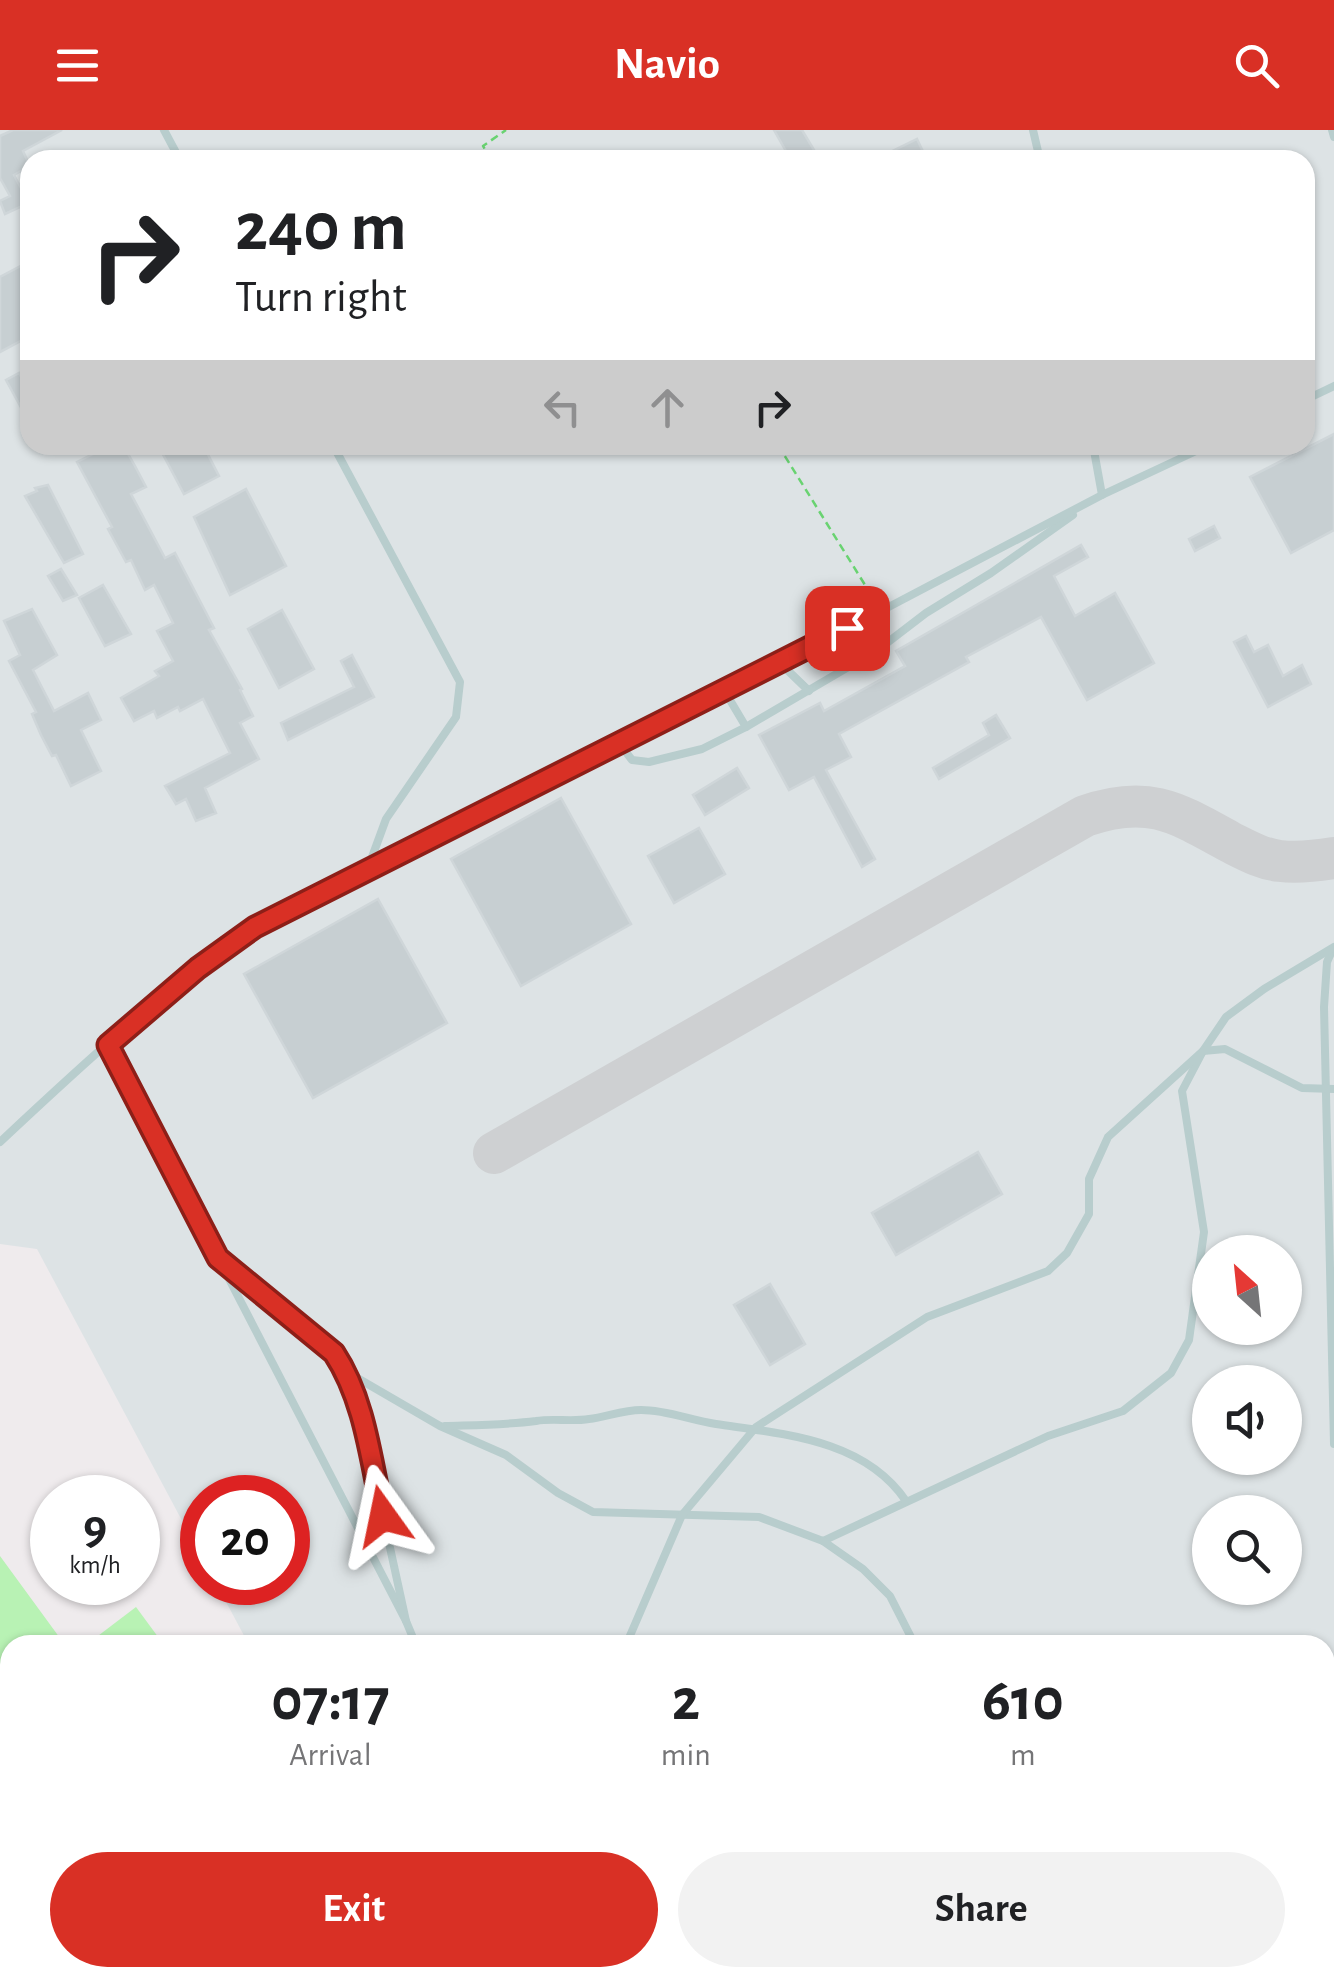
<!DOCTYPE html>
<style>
:root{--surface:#fff;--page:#f2f2f2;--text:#202124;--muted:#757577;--accent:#d93025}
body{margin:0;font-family:"Alegreya Sans",sans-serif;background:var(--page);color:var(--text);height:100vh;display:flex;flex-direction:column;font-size:38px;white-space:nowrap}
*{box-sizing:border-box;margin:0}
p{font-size:32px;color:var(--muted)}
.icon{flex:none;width:55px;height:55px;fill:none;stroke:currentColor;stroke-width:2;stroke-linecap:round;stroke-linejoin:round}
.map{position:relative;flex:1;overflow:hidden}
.drawer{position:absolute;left:0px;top:1505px;width:1335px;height:352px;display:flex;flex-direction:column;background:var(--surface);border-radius:30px 30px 0 0;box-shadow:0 2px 8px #0004}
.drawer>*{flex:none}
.top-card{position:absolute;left:20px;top:20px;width:1295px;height:305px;border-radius:30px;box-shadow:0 2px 8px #0004;background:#fff;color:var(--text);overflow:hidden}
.needle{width:65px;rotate:333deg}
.tools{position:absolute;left:1192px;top:1105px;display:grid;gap:20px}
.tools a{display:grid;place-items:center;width:110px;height:110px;border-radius:50%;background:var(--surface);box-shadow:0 2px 8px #0004;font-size:50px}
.speed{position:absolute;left:30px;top:1345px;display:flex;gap:20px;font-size:50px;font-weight:700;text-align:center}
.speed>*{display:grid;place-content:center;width:130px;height:130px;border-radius:50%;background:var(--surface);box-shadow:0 2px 8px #0004;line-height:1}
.speed small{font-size:25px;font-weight:400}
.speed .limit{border:15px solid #d22;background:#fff;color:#111}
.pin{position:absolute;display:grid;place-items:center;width:85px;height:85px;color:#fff;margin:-42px;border-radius:20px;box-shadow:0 5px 15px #0006}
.me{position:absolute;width:110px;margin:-55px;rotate:348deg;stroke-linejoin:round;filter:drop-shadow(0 0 8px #0008)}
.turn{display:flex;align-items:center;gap:35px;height:210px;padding:0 50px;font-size:45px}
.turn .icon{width:130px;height:130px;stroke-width:2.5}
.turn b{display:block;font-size:70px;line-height:85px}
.lanes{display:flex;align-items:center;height:95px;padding:0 50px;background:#0003;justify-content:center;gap:50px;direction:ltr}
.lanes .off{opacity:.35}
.eta{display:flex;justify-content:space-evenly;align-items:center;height:170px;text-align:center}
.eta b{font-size:60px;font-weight:700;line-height:70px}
.cta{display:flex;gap:20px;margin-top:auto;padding:20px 50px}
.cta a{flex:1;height:115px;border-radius:60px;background:var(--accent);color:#fff;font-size:40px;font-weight:700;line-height:115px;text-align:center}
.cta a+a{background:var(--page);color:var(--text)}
header{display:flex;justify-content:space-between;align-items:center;height:130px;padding:0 50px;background:var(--accent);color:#fff;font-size:45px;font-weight:700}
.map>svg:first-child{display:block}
</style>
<header><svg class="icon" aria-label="menu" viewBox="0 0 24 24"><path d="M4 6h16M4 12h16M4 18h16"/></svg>Navio<svg class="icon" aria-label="search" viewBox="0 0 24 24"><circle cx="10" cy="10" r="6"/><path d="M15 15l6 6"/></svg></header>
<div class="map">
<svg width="1334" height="1856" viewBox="0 0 1334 1856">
<rect width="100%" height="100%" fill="#efebed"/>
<path fill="#dde3e5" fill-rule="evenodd" d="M0,0H1334V1856H434L429,1848H1325V1515H249L216,1453L288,1452V1368H202V1428L37,1119L0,1114ZM30,30H1305V315H30ZM1210,1122H1285V1198H1210ZM1210,1252H1285V1328H1210ZM1210,1382H1285V1458H1210Z"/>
<g fill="#b8f2b4">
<polygon points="0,1426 65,1515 10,1515 10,1701 0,1709"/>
<polygon points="136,1477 164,1515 86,1515"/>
</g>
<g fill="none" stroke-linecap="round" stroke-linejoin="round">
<path stroke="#ced0d2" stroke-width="42" d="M494,1023L1085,686C1148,664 1176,682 1230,712C1246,720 1262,729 1280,731C1298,733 1316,731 1334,728"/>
</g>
<g fill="#c7cfd2" stroke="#cfd6d9" stroke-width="2.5">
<polygon points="13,0 62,0 23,21 30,36 14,45 29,73 5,84 0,71 10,66 0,48 0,6"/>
<polygon points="774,0 802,0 820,30 791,30"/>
<polygon points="917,9 927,30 874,30"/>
<polygon points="30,131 30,206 0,222 0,147"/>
<polygon points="19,243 30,262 30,294 6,250"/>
<polygon points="1334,304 1334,400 1291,423 1250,347"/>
<polygon points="111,315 123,315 135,336 146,357 131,364 165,428 175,423 214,498 209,500 242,559 240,560 253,586 240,593 259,629 205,658 216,683 196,691 186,669 176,674 165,656 230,623 203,569 180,581 178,577 157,588 154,581 134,591 121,568 159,546 155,541 173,531 157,501 173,493 154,455 145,460 131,430 126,432 108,399 112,397 77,332"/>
<polygon points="158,315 203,315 219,346 184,364"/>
<polygon points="48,355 83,424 64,433 25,366 37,361 35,358"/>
<polygon points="246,359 286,436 230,465 194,387"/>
<polygon points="1214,396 1220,408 1195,421 1189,409"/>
<polygon points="1081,415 1088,427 1054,446 1075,486 1115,463 1154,533 1087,570 1041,487 966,527 969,532 839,604 851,627 826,640 875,729 862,737 814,647 789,660 759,605 820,573 824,581 905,536 896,521"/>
<polygon points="61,439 77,465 63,471 48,446"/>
<polygon points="103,455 131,504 105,516 79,468"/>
<polygon points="32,479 57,525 33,540 54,581 88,563 101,590 81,600 101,641 71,656 56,625 52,626 41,605 32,584 36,582 9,531 20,525 4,491"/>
<polygon points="282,480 314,539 279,558 248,499"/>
<polygon points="1246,506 1254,522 1268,515 1283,546 1302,535 1311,554 1268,577 1234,512"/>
<polygon points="352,525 374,567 288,610 281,593 354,557 341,531"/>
<polygon points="996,585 1010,608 939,649 933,638 989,605 983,593"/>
<polygon points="737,638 749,658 705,685 693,665"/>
<polygon points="561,668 631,794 521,856 451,729"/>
<polygon points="699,698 725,744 674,773 648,726"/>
<polygon points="378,769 447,893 313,968 244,844"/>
<polygon points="978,1022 1002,1064 896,1125 872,1083"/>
<polygon points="770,1154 805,1214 770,1235 734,1175"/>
</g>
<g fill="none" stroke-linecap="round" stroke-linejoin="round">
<g stroke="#69d371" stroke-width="2.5" stroke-dasharray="8 5" stroke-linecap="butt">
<polyline points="491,30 483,16 506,0"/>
<polyline points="778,315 875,471"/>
</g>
<g stroke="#b8cdcd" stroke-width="8">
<polyline points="164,0 180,30"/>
<polyline points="1033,0 1040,30"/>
<polyline points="1332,0 1334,7"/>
<polyline points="1305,270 1334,256"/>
<polyline points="333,315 460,552 456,587 386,689 368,738"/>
<polyline points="1093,315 1102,365"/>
<polyline points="779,532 809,561"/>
<polyline points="724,560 746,597"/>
<polyline points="619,613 632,630 649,632 702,619 746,597 879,519 926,483 991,443 1073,385"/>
<polyline points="1332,821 1327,832 1324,877 1334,1314"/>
<polyline points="108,915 406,1491"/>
<path d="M0,1012C80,937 164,859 255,797L881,481L1102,365L1209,315"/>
<polyline points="222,1131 334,1223 347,1242 360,1280 406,1491 416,1515"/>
<polyline points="347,1242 440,1296 506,1325 558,1363 593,1382 759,1387 823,1411 1048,1306 1123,1281 1171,1243 1189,1210 1204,1102 1182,961 1203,921 1226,887 1264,859 1334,817"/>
<path d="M445,1296C476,1295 505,1295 536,1291C553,1288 571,1292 589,1289C606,1287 623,1280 641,1280C667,1280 690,1290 716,1294C783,1304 864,1309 906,1371"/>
<polyline points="823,1411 863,1439 890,1466 915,1515"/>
<polyline points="626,1515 682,1385 756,1297 927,1187 1048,1141 1067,1123 1089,1084 1089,1049 1108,1007 1203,921 1225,919 1302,958 1334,959"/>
<polyline points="589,1848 599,1856"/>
<polyline points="187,1856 205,1848"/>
</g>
</g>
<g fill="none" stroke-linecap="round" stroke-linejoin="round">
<defs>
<path id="route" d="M383,1386C371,1331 365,1270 334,1223L218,1128L108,915L198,838L255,797L847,498"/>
</defs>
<use href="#route" stroke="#8d1f18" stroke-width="25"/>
<use href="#route" stroke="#d93025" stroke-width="18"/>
</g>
</svg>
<div class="tools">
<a><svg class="needle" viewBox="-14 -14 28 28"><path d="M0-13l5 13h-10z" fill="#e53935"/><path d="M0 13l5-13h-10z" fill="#757577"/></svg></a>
<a><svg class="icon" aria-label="sound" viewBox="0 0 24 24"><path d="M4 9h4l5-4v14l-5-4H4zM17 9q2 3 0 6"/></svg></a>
<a><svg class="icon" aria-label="search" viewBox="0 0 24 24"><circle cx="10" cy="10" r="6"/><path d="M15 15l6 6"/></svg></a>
</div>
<div class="speed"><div>9<small>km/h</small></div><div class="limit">20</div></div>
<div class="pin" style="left:847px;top:498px;background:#d93025"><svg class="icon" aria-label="arrive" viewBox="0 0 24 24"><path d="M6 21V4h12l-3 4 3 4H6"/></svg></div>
<svg class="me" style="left:383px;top:1386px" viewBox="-20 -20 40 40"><path d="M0-17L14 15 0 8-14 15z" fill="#d93025" stroke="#fff" stroke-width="4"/></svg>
<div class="top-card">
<div class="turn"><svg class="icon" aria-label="right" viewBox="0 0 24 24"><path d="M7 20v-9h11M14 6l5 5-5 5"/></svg><div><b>240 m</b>Turn right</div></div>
<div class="lanes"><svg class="icon off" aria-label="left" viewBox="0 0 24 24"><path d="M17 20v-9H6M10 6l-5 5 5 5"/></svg><svg class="icon off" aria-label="ahead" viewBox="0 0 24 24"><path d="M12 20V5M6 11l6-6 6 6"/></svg><svg class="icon" aria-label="right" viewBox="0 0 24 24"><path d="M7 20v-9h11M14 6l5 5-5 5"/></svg></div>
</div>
<section class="drawer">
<div class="eta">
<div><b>07:17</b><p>Arrival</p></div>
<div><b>2</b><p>min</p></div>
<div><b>610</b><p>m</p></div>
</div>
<div class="cta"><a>Exit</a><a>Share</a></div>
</section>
</div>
